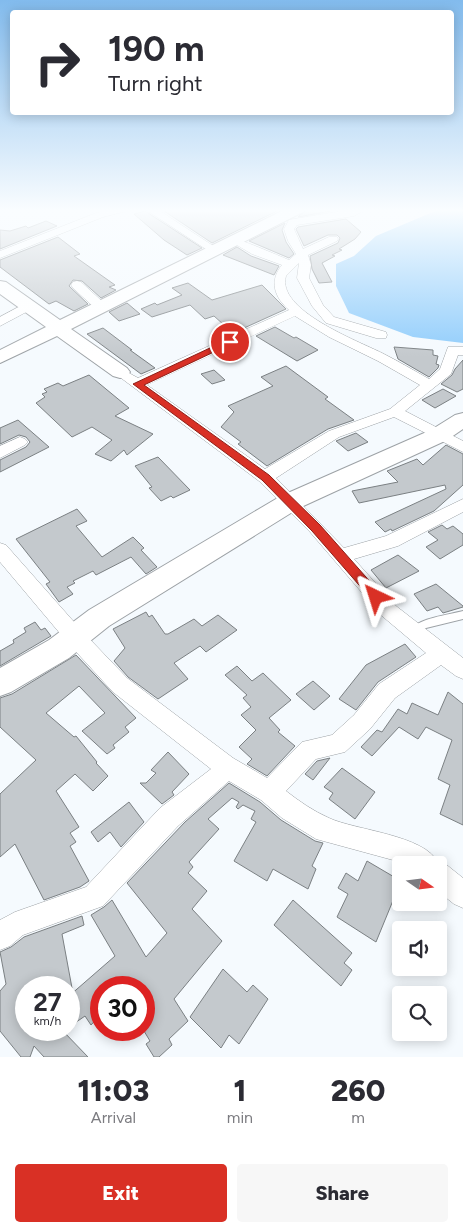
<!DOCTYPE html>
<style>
:root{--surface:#fff;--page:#f7f7f7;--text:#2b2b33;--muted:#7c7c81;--accent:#d93025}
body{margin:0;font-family:Figtree,sans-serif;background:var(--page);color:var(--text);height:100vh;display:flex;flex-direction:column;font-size:19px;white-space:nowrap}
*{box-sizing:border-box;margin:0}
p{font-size:16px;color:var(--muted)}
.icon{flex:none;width:28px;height:28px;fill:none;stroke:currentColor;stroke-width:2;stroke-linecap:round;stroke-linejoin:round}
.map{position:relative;height:1057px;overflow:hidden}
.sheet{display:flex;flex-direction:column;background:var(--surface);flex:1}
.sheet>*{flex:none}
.guide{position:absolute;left:10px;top:10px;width:444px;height:105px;border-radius:5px;box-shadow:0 2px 12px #0003;background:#fff;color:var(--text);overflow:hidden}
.needle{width:32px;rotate:104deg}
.controls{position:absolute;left:392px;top:856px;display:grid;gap:10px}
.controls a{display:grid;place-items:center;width:55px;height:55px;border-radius:5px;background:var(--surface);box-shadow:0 2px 12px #0003;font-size:25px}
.speed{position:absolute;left:15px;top:976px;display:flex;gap:10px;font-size:25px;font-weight:700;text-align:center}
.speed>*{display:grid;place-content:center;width:65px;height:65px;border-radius:50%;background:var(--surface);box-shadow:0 2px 12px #0003;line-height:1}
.speed small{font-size:12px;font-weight:400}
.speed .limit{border:8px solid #d22;background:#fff;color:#111}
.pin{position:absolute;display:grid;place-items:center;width:42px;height:42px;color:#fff;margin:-21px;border:2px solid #fff;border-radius:50%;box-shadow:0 1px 5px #0007}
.me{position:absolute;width:55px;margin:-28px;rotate:319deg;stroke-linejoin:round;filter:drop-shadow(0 0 4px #0008)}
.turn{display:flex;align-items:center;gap:18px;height:105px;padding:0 15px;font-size:22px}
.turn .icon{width:65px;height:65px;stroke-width:2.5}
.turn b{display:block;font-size:35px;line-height:42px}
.eta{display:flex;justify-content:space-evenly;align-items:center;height:85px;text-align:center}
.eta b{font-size:30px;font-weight:800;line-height:35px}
.cta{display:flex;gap:10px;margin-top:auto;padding:10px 15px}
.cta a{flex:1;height:58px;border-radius:5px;background:var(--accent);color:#fff;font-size:20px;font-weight:800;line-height:58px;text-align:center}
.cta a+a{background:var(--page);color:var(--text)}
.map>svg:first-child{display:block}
</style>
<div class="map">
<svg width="463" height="1057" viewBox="0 0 463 1057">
<rect width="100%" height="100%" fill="#f5fafe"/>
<polygon fill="#8fccfb" points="440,209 463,209 463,343 413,337 349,313 336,286 336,264 354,256 376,236"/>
<g fill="#c4c9cd" stroke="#7b8083">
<polygon points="161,209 281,209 212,243"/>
<polygon points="307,209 335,209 336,210 298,217"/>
<polygon points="145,211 202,248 187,255 164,240 134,214"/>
<polygon points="346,219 361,232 355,239 339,249 342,250 332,255 335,256 322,263 332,282 319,283 312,269 310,256 338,243 340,238 337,235 328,235 304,246 296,229 298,227"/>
<polygon points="46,221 57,226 0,249 0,230 10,231 26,226 28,228"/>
<polygon points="285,223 282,230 286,242 294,254 289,258 249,241"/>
<polygon points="58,237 80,254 74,256 115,285 109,287 116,290 101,298 82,281 73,280 69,286 88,304 74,311 56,301 49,304 0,267 0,260"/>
<polygon points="237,247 251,256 279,266 274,275 223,255"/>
<polygon points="188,283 212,300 262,285 286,309 233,333 214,316 205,319 190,305 152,317 141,309 155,303 157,305 182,295 172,288"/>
<polygon points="127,303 140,314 119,321 109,312"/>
<polygon points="275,327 294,338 296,337 318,350 297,361 256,336"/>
<polygon points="103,328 132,350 130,350 155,368 141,374 87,334"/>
<polygon points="394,347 433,350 433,355 438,356 436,364 439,365 438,368 429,377 398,359"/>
<polygon points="463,360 463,389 457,392 441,384 452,375 455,369"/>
<polygon points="286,366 328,397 325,399 354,420 328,429 267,466 238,444 241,442 221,427 234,412 228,406 273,386 261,377"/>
<polygon points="214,370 225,380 212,384 201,374"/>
<polygon points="89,375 129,408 115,416 153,434 127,455 124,450 111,461 95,454 112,440 92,427 72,437 36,403 45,397 42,394 47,392 44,389 58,383 63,386"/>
<polygon points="443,389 456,396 435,408 422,400"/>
<polygon points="18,420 49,447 0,472 0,460 26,447 30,442 26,437 19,435 0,444 0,428"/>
<polygon points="356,433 368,442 348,451 336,441"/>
<polygon points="446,445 463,454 463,485 434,511 392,531 391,529 385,532 375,522 446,489 445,485 359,503 352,491 398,482 387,471 417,459 423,465"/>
<polygon points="158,457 190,490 173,498 171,496 161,501 149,488 152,487 135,466"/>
<polygon points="77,509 87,521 76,526 102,557 133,537 144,548 141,550 157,567 146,574 131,557 96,575 93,571 73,581 75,583 67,587 73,594 59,602 46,584 50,582 16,539"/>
<polygon points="442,525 447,529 453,526 463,534 463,545 440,559 426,547 438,540 428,532"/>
<polygon points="398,555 419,571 386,588 371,570"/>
<polygon points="436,584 463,606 463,607 443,613 438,607 427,611 414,594"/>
<polygon points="146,612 149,617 152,615 165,634 168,634 194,619 202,626 218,615 237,630 206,652 200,646 174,663 188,679 158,699 128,677 114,661 125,648 113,629"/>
<polygon points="35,622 41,630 45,628 51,636 0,666 0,651 14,643 13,640 26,632 24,628"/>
<polygon points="405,644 416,657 378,682 356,710 339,699 366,665"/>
<polygon points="76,655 136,718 125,727 129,732 113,745 115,748 107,754 82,731 105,713 79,686 46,713 74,737 76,736 97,762 96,763 108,776 93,791 75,774 56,791 79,827 70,833 76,842 70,846 89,881 80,887 44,900 15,844 0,857 0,794 36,760 0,727 0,698 12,694"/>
<polygon points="237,666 252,681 263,673 291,700 269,718 280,730 278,732 295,746 267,776 247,764 252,759 239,747 256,730 241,715 251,707 243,698 247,695 225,675"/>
<polygon points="313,681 330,696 314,710 296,694"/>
<polygon points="448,692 463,704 463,825 440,814 450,785 438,779 452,740 426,727 418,739 399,727 372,756 361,747 377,730 382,732 398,709 407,714 412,703 438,715"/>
<polygon points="168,752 189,774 172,792 174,795 162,804 140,783 146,783 156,773 151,770"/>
<polygon points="330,758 313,780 305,774 317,761"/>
<polygon points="342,768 375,792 355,819 329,799 333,793 324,787"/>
<polygon points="229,783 260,802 281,820 315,841 323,843 312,866 316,869 308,889 273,869 267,881 234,861 256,822 251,819 255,811 243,805 238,809 236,807 239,802 232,798 208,819 219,829 189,862 193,867 188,873 207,891 192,909 222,941 174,999 188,1021 169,1039 172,1045 159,1057 154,1057 146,1044 150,1041 144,1031 144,988 101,988 101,1014 91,1025 85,1016 69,1027 69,996 115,956 91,915 104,907 112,900 146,957 167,933 127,883 185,822"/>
<polygon points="129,802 144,822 121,847 110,832 98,842 91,832"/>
<polygon points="367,861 401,881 376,942 337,917 348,894 338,888 346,873 358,881"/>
<polygon points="293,900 352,953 344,963 352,970 341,986 274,925"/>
<polygon points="82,916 84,925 62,934 72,988 50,988 49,981 36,988 26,988 26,1030 62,1030 88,1057 44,1057 34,1046 30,1057 21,1057 0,1031 0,991 6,984 0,952 11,947 24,937"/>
<polygon points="223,969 247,992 253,985 268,999 239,1044 229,1035 221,1048 190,1017"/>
</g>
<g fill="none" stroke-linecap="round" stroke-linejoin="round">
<defs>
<path id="lane" d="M463,611V619L426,628L414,635L410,634L409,631C418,618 448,615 463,611Z"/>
<g id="street">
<polygon points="113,209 134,209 103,217 0,258 0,251 96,213"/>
<polygon points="145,209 157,209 221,251 216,254 212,253"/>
<path d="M353,209H366L354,216L297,225L294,229L303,249L329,237H337L338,239L337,241L308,255L311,265L309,278L323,305L334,317L386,332L387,335L386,338H376L326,323L312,306L297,278L299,263L286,276C276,310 358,341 382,353C398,361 413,370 429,379L440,369L448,347H463V355H458L451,374L405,411L463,441V452L394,417L339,437L276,478L344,548L386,536L463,499V512L398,546L354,559L396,606L463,658V679L456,676L441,665L395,698L370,729L345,752L316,759L286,791C299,801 313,811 329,818C354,830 426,835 438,863L448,866L463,878V908L454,904L439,892V865H402L393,860L316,839L282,818L261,800L229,781L178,826L103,906L23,935L10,946L0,950V920L15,912L86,887L160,808L211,769L113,692L68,643L0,562V543L6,545L82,631L127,678L233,758L267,778L302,742L332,735L354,715L379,684L426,653L382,616L310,532L259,481L113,372L120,368L138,378L289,310C274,297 269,281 282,265L252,254L230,241L231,239C237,237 279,256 289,260L296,254L288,241L284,229L289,220ZM295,316L329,337L378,361L420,385L390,409L329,431L265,469L147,385Z"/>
<polygon points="77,281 81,282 105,304 107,307 105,310 97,310 73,288 71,285 73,282"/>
<polygon points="28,302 34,306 32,309 0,326 0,317"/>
<polygon points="20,437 25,439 28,442 25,445 0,458 0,446"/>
</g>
<g id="secondary">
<polygon points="286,209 305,209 303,212 71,329 127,368 130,372 127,376 120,378 113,376 57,336 0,363 0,350 46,327 0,294 0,281 6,282 60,320"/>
<polygon points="463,413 463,429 447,440 299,508 109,626 69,658 11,692 0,696 0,668 49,640 89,610 281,496 431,430 455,415"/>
</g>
</defs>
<use href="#lane" stroke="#9da2a6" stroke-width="2"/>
<use href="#street" stroke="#9da2a6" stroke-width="1"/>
<use href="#secondary" stroke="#9da2a6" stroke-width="2"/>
<use href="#lane" fill="#fff" fill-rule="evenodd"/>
<use href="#street" fill="#fff" fill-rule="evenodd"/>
<use href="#secondary" fill="#fff" fill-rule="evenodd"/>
</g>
<linearGradient id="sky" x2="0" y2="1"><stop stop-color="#82bbed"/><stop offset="0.59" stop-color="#fafdff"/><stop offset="1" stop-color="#fafdff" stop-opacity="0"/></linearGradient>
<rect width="463" height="357" fill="url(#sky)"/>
<polygon fill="#d93025" stroke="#8d1f18" points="227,340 235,342 144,385 269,475 320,525 381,594 383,597 381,600 372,600 312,531 262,480 133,384"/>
</svg>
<div class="controls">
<a><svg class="needle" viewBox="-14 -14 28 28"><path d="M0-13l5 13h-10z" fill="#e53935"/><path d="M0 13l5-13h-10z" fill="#7c7c81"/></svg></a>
<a><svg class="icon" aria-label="sound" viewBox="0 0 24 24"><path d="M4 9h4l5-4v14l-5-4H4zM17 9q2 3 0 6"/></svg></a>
<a><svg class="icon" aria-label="search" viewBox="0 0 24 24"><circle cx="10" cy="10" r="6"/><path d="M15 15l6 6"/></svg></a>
</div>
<div class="speed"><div>27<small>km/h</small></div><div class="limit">30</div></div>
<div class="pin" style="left:230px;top:342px;background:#d93025"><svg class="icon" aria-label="arrive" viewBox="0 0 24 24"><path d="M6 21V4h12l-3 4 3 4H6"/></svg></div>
<svg class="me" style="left:376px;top:597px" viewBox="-20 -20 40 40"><path d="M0-17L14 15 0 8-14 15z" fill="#d93025" stroke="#fff" stroke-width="4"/></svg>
<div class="guide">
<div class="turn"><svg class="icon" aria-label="right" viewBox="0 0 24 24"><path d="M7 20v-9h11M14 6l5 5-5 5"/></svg><div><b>190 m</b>Turn right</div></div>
</div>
</div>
<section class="sheet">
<div class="eta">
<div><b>11:03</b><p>Arrival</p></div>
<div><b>1</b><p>min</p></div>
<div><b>260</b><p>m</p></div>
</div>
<div class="cta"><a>Exit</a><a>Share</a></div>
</section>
